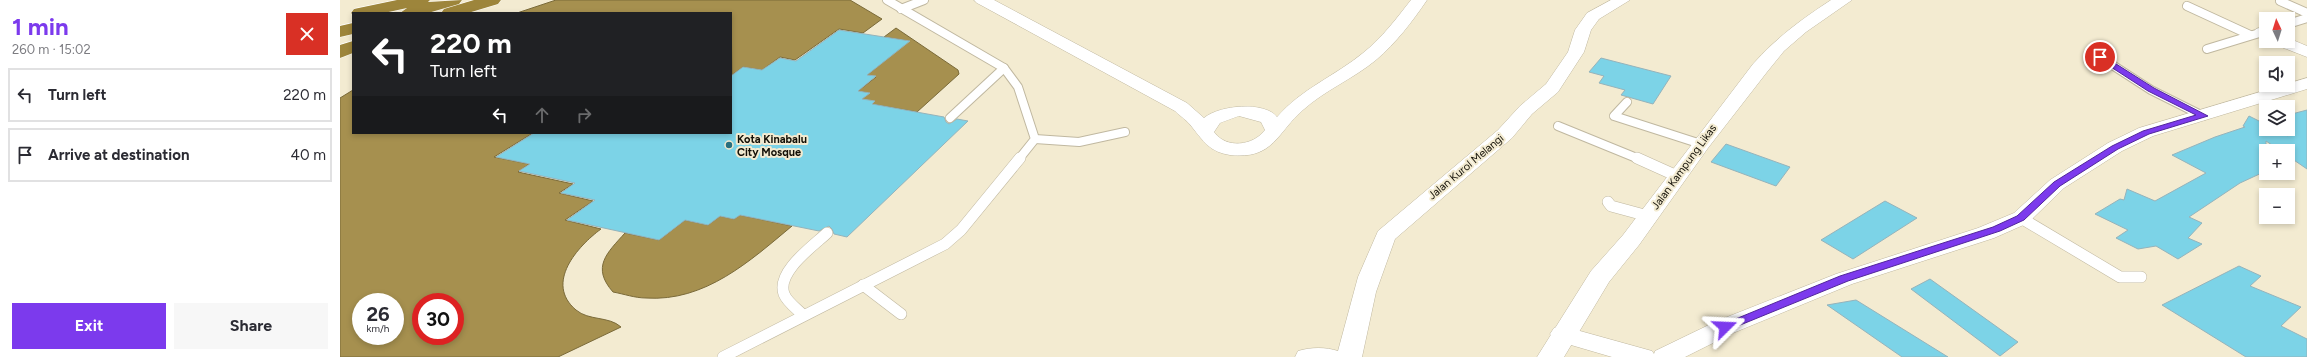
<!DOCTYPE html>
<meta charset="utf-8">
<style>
:root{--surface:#fff;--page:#f7f7f7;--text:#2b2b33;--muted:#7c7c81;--line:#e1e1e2;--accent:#7c3aed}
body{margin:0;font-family:Figtree,sans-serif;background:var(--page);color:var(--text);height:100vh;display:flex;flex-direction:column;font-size:15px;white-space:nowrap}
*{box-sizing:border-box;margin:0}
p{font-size:13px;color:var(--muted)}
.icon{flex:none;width:22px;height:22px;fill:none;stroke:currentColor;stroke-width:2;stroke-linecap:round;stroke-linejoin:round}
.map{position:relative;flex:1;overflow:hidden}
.drawer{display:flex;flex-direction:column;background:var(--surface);width:340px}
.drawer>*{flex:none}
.guide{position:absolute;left:12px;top:12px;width:380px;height:122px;border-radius:0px;box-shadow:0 2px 6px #0003;background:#202124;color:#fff;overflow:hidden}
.needle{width:26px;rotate:356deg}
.tools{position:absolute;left:1919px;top:12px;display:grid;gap:8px}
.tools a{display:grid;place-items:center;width:36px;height:36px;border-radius:0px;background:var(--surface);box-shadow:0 2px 6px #0003;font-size:20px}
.speed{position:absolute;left:12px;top:293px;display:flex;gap:8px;font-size:20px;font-weight:700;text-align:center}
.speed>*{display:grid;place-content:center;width:52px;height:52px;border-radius:50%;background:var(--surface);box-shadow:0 2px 6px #0003;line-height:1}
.speed small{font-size:10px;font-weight:400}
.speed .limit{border:6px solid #d22;background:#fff;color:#111}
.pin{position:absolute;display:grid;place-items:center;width:34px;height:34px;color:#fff;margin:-17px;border:2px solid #fff;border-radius:50%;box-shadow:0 1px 4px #0007}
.me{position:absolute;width:44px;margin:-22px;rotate:69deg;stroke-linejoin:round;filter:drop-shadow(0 0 3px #0008)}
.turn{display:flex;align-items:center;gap:14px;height:84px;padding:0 12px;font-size:18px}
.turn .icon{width:52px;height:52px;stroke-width:2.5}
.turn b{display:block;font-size:28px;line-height:34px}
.lanes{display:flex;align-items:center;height:38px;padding:0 12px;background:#0003;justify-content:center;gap:20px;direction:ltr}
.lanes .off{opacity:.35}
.round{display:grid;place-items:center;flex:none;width:42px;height:42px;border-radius:0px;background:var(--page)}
.overview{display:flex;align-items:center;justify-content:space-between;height:68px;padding:0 12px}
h1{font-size:24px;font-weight:700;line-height:30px;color:var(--accent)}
.button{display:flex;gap:8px;margin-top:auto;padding:8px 12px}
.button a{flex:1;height:46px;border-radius:0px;background:var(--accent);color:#fff;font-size:16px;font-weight:700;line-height:46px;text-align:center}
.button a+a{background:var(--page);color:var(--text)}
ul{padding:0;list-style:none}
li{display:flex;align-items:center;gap:12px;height:54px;margin:0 8px 6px;padding:0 4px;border:2px solid var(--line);border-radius:0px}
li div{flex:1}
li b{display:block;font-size:15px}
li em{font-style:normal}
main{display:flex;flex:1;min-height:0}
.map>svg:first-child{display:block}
</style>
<main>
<section class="drawer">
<div class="overview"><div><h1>1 min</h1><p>260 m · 15:02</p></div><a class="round" style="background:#d93025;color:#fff"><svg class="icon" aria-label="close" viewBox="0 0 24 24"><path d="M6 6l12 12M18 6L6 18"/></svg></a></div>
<ul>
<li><svg class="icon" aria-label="left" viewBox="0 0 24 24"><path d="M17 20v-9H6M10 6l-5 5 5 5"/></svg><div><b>Turn left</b></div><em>220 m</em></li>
<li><svg class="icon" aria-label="arrive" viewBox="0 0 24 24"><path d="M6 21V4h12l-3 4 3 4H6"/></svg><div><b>Arrive at destination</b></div><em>40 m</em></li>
</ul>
<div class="button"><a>Exit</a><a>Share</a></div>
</section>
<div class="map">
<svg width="1967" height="357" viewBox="0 0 1967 357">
<rect width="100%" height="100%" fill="#f3ebd1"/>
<g fill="#a6904f" stroke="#7a6a39" fill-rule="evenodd">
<polygon points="216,0 510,0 542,19 523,33 499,29 455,60 440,57 422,70 403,67 392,75 391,13 177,13"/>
<polygon points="556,28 618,70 619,74 577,112 531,104 522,99 529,93 518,91 536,77 527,75 569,41 544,37"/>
<path d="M13,90V133H193L154,157L189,164L178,172L233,184L219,193L253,201L225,220L261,229C238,246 204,283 236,310C249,321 269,316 281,327L218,357H0V98ZM21,302H55V336H21ZM81,302H115V336H81Z"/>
<path d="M400,215L452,226C410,261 365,302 306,298C295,298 284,294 273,292C251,267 267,253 285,233L319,240L345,220L368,225L380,216L394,219Z"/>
</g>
<g fill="#7cd3e7" stroke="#95b3bb">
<polygon points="499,30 570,41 527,75 536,76 518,91 530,93 522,99 535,101 532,104 604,117 606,122 609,124 617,119 628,121 507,237 494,234 492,229 489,226 479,231 400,215 394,219 380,216 368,225 345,220 319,240 227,220 255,200 221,193 235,183 179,171 190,164 156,157 194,133 391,133 391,76 403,67 422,70 440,58 456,61"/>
<polygon points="1261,58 1331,76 1313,104 1281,95 1285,90 1259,83 1264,76 1249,72"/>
<polygon points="1967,110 1967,169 1948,156 1948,151 1941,151 1926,141 1926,171 1900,183 1849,217 1862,223 1848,238 1862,244 1838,259 1816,246 1798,249 1776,238 1788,230 1755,214 1780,199 1784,200 1787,189 1815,201 1866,173 1832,155 1875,137 1905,127 1903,126 1909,116 1921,122 1926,121 1926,129 1935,129 1948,136 1948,115"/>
<polygon points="1386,144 1450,167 1436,186 1371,162"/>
<polygon points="1545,201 1577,218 1513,259 1481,240"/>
<polygon points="1899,266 1921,276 1910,286 1961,307 1941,326 1967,339 1967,357 1906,357 1822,305"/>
<polygon points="1590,279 1678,342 1660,356 1571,289"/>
<polygon points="1516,300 1608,357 1562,357 1487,305"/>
</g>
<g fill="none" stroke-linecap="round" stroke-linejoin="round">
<defs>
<g id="lane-far1">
<polyline points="547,0 664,68 678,87 695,139 679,159"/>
<polyline points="1940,1 1967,13"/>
<polyline points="1847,6 1910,35"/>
<polyline points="561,9 584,0"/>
<polyline points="1948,24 1967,18"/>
<polyline points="1867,49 1926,31"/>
<polyline points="1760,57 1811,90 1863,116"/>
<polyline points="1287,102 1274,116 1361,144"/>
<polyline points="610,118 664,68"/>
<polyline points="1218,126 1299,159"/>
<polyline points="695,139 739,142 785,132"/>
</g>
<g id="lane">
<polyline points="1297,158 1337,176"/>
<polyline points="1268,202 1271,206 1308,216"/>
<polyline points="1681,218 1780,277 1801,277"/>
<polyline points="523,285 561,314"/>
<path d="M463,315C457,309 447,302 444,294C436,272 473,246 487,233"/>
<polyline points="383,357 605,244 621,230 680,158"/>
</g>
<g id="street">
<path d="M634,0H654L847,103L864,118C879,105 925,101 937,117C961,89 995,76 1023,53C1042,38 1056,19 1071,0H1087C1072,22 1056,43 1036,60C1013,79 985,90 963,110C937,132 934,160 890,155C870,152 864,142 852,127C848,121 840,116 835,111L637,3ZM899,116L921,122L925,130C913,146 886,149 874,132L880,123Z"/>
<path d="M1271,0H1290L1259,19L1251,30L1244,52L1218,92L1192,114L1172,138L1055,239L1036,292L1022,357H955L958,351C971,347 986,347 998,351L1018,277L1038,231L1158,130L1180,106L1206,84L1228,52L1235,30L1247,13Z"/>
<polygon points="1922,27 1926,28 1926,39 1916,35 1914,32 1916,29"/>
<polygon points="1948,38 1967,46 1967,57 1936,45 1934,41 1948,41"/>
<polygon points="1967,78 1967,89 1813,136 1782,151 1724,188 1688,223 1654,238 1512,284 1393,333 1345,357 1272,357 1214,340 1210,334 1214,328 1222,326 1312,351 1314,354 1315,351 1377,321 1496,274 1638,228 1674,213 1710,180 1768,143 1799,128"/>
</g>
<path id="secondary" d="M1491,0H1512L1466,32L1444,51L1427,72L1368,148L1299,245L1269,282L1224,357H1197L1251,271L1283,235L1413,64C1437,37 1462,19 1491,0Z"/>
<g id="highway">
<polygon points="57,0 90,0 88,2 122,0 119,4 88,13 60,13 67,8 44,13 13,13 13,15 11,13 14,9"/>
<polygon points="134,0 161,0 158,4 128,13 101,13 104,9"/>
<polygon points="13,23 13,34 0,37 0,26"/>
<polygon points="13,41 13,53 0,58 0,45"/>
</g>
</defs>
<use href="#lane-far1" stroke="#c0b8a0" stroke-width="10"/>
<use href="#lane" stroke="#c0b8a0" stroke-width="12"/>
<use href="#street" stroke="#c0b8a0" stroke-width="1"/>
<use href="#secondary" stroke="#c0b8a0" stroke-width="1"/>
<use href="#highway" stroke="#fff" stroke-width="1"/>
<use href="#lane-far1" stroke="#fff" stroke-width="8"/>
<use href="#lane" stroke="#fff" stroke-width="11"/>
<use href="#street" fill="#fff" fill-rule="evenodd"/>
<use href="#secondary" fill="#fff" fill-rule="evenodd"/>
<use href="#highway" fill="#9d853b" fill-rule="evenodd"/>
</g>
<polygon fill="#7c3aed" stroke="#51269a" points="1757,55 1762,55 1814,88 1868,116 1809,134 1778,149 1720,186 1684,220 1660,231 1508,281 1388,330 1381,330 1381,325 1500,276 1653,227 1677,216 1714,182 1772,146 1803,131 1856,115 1808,91 1757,58"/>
<circle fill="#296f7e" stroke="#f3ebd1" stroke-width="1.5" cx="389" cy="145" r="4"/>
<g text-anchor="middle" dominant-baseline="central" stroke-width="4" stroke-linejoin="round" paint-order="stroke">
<g font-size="11" font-weight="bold" fill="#131007" stroke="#f3ebd1" text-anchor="start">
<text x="397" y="139">Kota Kinabalu<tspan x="397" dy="13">City Mosque</tspan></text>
</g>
<g font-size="11" fill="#131007" stroke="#f3ebd1">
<text transform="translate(1126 167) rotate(-40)">Jalan Kurol Melangi</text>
<text transform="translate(1344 167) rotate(-54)">Jalan Kampung Likas</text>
</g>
</g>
</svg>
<div class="tools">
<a><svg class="needle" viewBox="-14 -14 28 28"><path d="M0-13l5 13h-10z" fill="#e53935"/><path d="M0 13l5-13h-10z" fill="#7c7c81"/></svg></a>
<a><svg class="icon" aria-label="sound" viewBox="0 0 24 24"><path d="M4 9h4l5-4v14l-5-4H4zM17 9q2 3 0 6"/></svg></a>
<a><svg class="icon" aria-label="layers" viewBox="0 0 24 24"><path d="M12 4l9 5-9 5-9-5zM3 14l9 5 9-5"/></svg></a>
<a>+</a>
<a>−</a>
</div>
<div class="speed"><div>26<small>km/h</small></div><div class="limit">30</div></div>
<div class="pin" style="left:1760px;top:57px;background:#d93025"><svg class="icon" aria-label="arrive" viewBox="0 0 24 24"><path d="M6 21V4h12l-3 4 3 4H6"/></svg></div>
<svg class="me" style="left:1385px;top:327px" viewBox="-20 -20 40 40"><path d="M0-17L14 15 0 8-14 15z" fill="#7c3aed" stroke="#fff" stroke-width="4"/></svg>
<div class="guide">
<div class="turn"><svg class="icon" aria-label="left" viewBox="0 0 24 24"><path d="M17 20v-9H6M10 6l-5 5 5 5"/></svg><div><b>220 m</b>Turn left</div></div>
<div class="lanes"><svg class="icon" aria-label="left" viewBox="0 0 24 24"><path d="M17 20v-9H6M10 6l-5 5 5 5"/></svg><svg class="icon off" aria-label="ahead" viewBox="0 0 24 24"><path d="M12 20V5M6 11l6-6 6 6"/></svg><svg class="icon off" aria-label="right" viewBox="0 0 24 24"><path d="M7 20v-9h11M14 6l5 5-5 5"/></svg></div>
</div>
</div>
</main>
